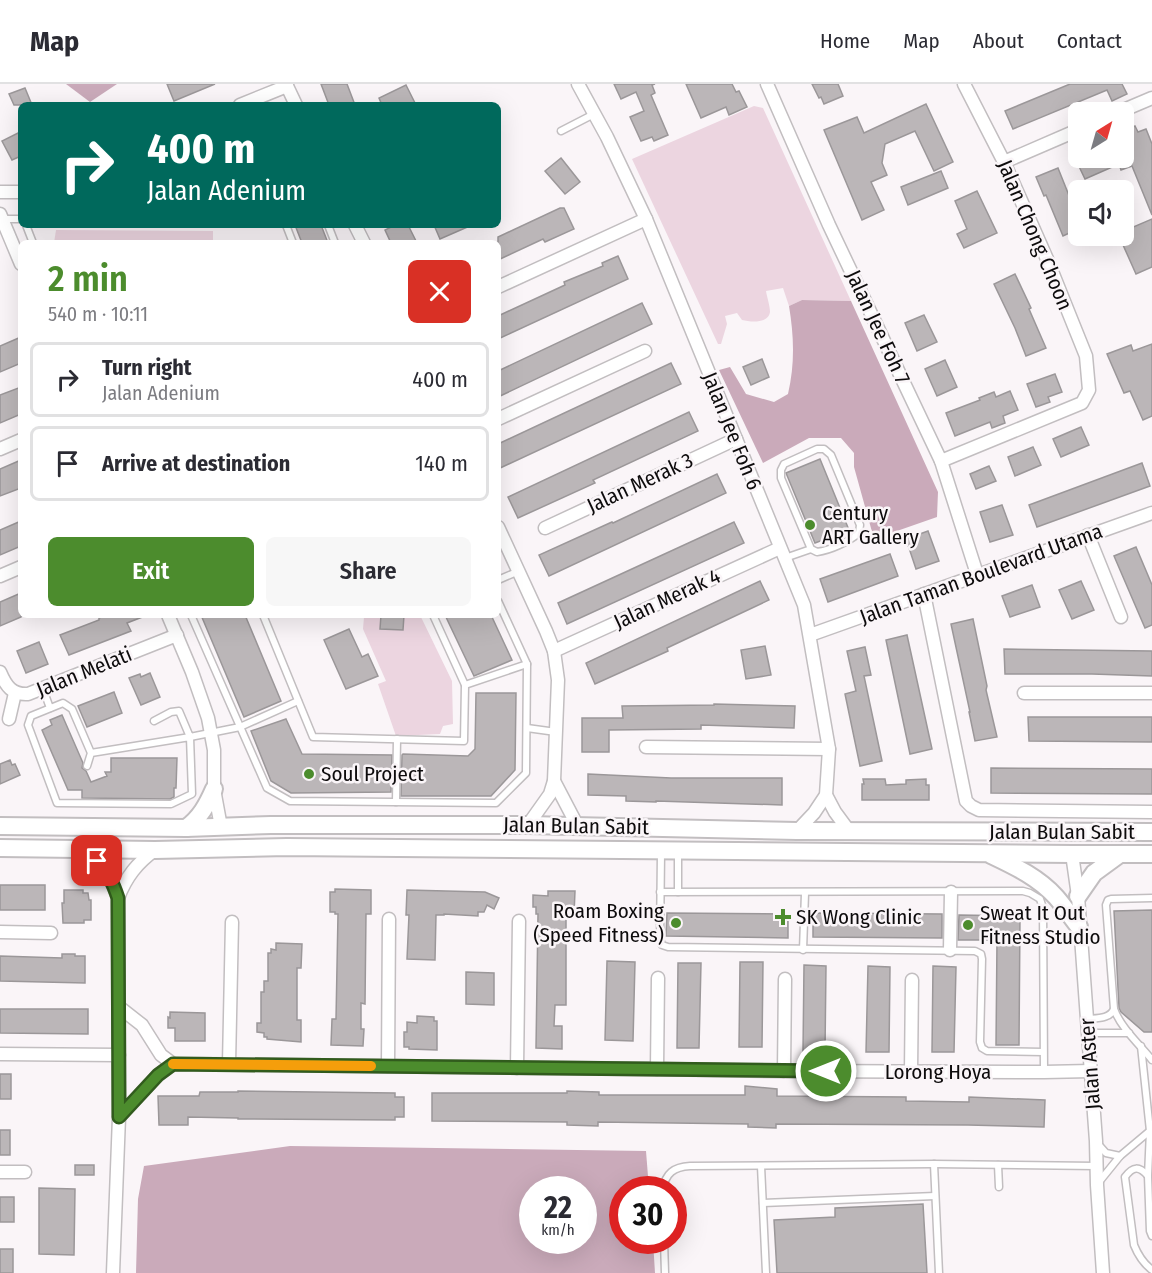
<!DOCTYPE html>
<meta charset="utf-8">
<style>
:root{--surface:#fff;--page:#f7f7f7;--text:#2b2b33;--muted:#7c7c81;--line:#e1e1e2;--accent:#4c8c2d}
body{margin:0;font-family:"Fira Sans Condensed",sans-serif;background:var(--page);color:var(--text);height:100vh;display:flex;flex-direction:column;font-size:22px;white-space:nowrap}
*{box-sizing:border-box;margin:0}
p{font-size:20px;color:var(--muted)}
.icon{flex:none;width:33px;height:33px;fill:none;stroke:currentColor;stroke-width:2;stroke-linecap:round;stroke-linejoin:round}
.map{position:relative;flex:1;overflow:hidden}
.side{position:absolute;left:18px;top:156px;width:483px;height:378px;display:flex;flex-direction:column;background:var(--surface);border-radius:9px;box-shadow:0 6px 24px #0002}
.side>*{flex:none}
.hud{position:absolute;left:18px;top:18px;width:483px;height:126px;border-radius:9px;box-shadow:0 6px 24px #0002;background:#00695c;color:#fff;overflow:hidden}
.needle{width:39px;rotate:37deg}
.tools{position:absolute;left:1068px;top:18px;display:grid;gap:12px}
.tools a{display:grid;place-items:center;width:66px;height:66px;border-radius:9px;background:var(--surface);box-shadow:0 6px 24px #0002;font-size:30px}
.speed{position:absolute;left:519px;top:1092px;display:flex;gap:12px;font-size:30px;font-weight:700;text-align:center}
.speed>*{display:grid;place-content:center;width:78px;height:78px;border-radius:50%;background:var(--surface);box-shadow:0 6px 24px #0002;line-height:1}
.speed small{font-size:15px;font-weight:400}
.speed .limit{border:9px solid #d22;background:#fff;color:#111}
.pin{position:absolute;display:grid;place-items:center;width:51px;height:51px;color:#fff;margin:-26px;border-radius:12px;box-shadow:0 3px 9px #0006}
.me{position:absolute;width:66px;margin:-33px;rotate:270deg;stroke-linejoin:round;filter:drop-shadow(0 0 4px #0008)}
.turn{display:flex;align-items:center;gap:21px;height:126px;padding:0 30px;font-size:27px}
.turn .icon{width:78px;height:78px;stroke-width:2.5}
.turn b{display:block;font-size:42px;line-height:51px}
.round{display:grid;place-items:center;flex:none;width:63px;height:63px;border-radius:9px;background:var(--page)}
.headline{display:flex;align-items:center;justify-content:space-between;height:102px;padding:0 30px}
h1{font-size:36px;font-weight:600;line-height:45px;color:var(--accent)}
.action{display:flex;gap:12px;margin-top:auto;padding:12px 30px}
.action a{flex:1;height:69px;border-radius:9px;background:var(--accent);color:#fff;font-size:24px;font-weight:600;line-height:69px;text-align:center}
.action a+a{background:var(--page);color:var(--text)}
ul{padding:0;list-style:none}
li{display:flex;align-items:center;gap:18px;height:75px;margin:0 12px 9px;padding:0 18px;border:3px solid var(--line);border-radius:9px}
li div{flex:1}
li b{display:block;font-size:22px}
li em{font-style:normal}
header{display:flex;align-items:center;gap:36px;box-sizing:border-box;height:84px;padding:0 30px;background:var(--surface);border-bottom:2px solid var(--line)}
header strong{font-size:28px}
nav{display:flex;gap:33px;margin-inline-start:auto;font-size:21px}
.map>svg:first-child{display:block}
</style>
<header>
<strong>Map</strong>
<nav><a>Home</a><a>Map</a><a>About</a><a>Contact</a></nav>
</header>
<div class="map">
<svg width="1152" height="1189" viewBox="0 0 1152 1189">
<rect width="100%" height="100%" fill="#faf5f8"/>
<g fill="#ecd5e0">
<path d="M754,22L763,24L851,217L802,216L789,222L783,204L766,207C767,213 770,222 770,228C768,240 751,238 742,236L737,229L725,232L727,240L721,260H718L632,75Z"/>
<polygon points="56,146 213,147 213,159 54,159"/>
<polygon points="350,531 420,531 452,597 453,640 443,642 440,650 396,652 378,600 386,597 363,545 364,533"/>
</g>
<g fill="#caaaba" fill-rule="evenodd">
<polygon points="66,0 117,0 90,18"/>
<path d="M802,216L851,217L938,408L937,433L874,455L854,383V369L841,354H809L763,379L719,286L730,283L746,310L774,318L788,310C795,280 794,252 789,222Z"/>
<path d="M290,1062L646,1067L649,1105L622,1106V1156L653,1157L655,1189H136L138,1115L144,1082ZM532,1106H584V1156H532Z"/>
</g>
<g fill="#bbb6b8" stroke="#9b9799" stroke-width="1.5">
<polygon points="167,0 215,0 174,17"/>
<polygon points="321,0 347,0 355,21 329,21"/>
<polygon points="614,0 655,0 652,1 655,9 651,11 668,51 654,57 652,53 641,57 630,33 644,27 636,8 621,15"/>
<polygon points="686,0 732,0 736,8 739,7 747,23 729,31 726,23 701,34"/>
<polygon points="812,0 838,0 843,12 824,20 821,13 819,14"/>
<polygon points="1070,0 1122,0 1127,10 1112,17 1107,6 1013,45 1005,27"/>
<polygon points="406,1 416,21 382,21 379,14"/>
<polygon points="25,4 32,21 14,21 9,10"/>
<polygon points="926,20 953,78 934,87 915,47 885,60 882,79 887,91 871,98 884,126 862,136 824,46 857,33 864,49"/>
<polygon points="1135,42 1138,48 1146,45 1152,60 1152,131 1132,82 1121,86 1119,80 1085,95 1075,74 1124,74 1124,47"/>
<polygon points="18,49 21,54 21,72 12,76 2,57"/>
<polygon points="561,74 580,98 565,110 545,87"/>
<polygon points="1058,84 1070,114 1076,112 1078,119 1078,145 1063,152 1046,111 1044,112 1036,93"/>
<polygon points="941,87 948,104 908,121 901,103"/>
<polygon points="977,107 997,149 964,164 957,150 967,145 955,117"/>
<polygon points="560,124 564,124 574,145 545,158 543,155 498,176 498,153"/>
<polygon points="1152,135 1152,183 1136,190 1119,152 1124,152 1124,147"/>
<polygon points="295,141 321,141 328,159 302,159"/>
<polygon points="395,141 408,141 417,159 391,159 385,146"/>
<polygon points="434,141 472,141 440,155"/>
<polygon points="618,172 628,195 498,255 498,232 565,201 564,198 603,182 602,179"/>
<polygon points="1015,190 1031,224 1029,225 1046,264 1026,272 1015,244 994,200"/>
<polygon points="642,219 652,240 498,313 498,287"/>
<polygon points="924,231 937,258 917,267 905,239"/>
<polygon points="21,253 21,279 0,288 0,262"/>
<polygon points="1152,260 1152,332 1143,336 1130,307 1124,309 1107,270 1131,261 1133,267"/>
<polygon points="762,275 769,293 751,301 743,283"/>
<polygon points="945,276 957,303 937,312 925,285"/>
<polygon points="671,279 681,300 498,385 498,360"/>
<polygon points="1055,290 1062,308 1048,313 1050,318 1036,323 1027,300"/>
<polygon points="21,303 21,330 0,339 0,311"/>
<polygon points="1010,307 1018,326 1003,332 1005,339 992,344 990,338 955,352 946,329 980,316 979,314 994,308 996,313"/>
<polygon points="689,328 698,347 593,396 595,399 518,434 508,413"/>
<polygon points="1081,343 1089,361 1061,373 1053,355"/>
<polygon points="1033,363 1041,381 1015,392 1008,373"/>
<polygon points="820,375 849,446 815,459 786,389"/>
<polygon points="21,376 21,404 0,412 0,385"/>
<polygon points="1142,379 1150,402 1037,443 1029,421"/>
<polygon points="989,382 996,397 976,405 970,390"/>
<polygon points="717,390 726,409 549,492 539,471 612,438 613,439"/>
<polygon points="1002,421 1013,451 990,458 980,428"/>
<polygon points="21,437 21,462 0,471 0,446"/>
<polygon points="734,438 744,459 567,540 558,519"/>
<polygon points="928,447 939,477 916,485 906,455"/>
<polygon points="1136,463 1152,501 1152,541 1145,544 1114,472"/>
<polygon points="890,470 898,492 828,518 820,495"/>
<polygon points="760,497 769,516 667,564 668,567 595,600 586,579"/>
<polygon points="1081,497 1094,526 1072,535 1059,506"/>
<polygon points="1032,501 1040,523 1010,533 1002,512"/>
<polygon points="21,509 21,533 0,542 0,518"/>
<polygon points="107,531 145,532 127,539 131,547 69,571 60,551 99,536 99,534"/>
<polygon points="201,531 245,531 281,617 244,633"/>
<polygon points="381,531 404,531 403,546 380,545"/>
<polygon points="445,531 491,531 512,576 474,592"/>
<polygon points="973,535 987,602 986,606 997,653 975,657 969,628 970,628 951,540"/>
<polygon points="349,545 362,573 368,570 378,592 346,605 324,556"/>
<polygon points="907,551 932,665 910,670 886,556"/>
<polygon points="39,558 48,580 26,589 17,567"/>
<polygon points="765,562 771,591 746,595 741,566"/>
<polygon points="865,563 871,591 864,592 882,677 860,682 845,610 856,607 847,567"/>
<polygon points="1004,565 1152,567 1152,592 1092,590 1005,590"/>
<polygon points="150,589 160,613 141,621 129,594 140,590 141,593"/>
<polygon points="114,608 122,629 87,643 78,622"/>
<polygon points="476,609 516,609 515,686 491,712 401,712 402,671 403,670 468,672 475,665"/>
<polygon points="714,620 795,622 794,644 701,641 701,645 609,646 609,668 582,668 582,634 623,634 622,622 714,621"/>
<polygon points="62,631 83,679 82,684 86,687 91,698 107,692 105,688 111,688 111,674 177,674 176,704 174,704 174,713 170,715 82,714 82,706 68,706 42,646 52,641 50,636"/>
<polygon points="1028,633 1152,633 1152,658 1029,657"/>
<polygon points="286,635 302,670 392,671 391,708 291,709 271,697 251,647"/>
<polygon points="10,676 12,681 15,680 20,691 0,700 0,680"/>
<polygon points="991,684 1152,685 1152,710 991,709"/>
<polygon points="588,690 671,694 782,694 782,721 656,717 656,718 626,717 626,712 588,711"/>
<polygon points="863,695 885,695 886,701 906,700 906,696 926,695 926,701 929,701 929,716 862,716 862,700 864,700"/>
<rect x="0" y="801" width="45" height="25"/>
<polygon points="335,805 371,806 371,830 366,830 365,920 361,919 361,945 364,945 363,962 331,961 332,935 336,935 338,830 335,830 335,828 330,828 330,808 335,808"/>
<polygon points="64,806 83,806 83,809 88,809 89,816 91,816 91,836 84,836 84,839 63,839 62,819 64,819"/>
<polygon points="407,806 485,808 499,814 494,825 487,821 484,828 478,828 478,832 444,830 444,831 436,831 435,876 407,875 409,831 406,831"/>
<polygon points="548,807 575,807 574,831 566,830 566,921 555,921 554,942 562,942 562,965 536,964 538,830 536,830 536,823 533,823 533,811 548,812"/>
<polygon points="1152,826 1152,948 1144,948 1121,928 1119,924 1114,827"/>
<polygon points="667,829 788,830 788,854 666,852"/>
<polygon points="813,829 942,830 942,854 813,853"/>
<polygon points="959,831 1020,832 1019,961 996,961 997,856 958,856"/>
<polygon points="276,859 302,860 301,884 297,884 297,936 301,936 301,958 267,955 267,953 264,953 264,949 257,948 257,939 261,939 261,908 264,908 264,897 268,897 268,869 271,869 271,865 276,866"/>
<polygon points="62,870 75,870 75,872 85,872 85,899 0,897 0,872 62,874"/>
<polygon points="607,877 635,878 633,957 605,956"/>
<polygon points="740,878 763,878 762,963 739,963"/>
<polygon points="678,879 701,879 699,964 677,964"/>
<polygon points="804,881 826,882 825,967 803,967"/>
<polygon points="868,882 890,883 889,968 866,968"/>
<polygon points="933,882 956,883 954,968 932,968"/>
<polygon points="466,888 494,889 494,921 466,920"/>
<polygon points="0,925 88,925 88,950 0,949"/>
<polygon points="170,928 205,929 205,957 175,957 175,944 168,944 168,933 170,934"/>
<polygon points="417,932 434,933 434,937 437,937 437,966 409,965 409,963 404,963 404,948 407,948 407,938 417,939"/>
<rect x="0" y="990" width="11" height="25"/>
<polygon points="745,1002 777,1005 777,1012 906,1013 906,1017 969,1018 969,1013 1045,1016 1044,1043 968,1041 776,1040 776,1044 748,1043 748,1040 598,1038 598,1042 567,1041 567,1038 432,1037 432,1009 567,1009 567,1007 599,1008 599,1011 745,1011"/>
<polygon points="238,1007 395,1009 395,1013 404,1013 404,1033 395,1033 395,1036 238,1035 238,1034 188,1033 188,1041 159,1041 158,1012 199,1012 200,1008 238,1008"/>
<rect x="0" y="1046" width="10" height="25"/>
<rect x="75" y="1081" width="19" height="10"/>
<polygon points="39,1104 75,1105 74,1171 39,1170"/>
<rect x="0" y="1113" width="14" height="25"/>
<polygon points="923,1120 927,1189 777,1189 774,1136 835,1133 835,1124"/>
<rect x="0" y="1165" width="13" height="24"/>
</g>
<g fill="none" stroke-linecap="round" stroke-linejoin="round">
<defs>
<g id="lane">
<polyline points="561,47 594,30"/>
<polyline points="3,135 21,135"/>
<polyline points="26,141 33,159"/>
<polyline points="286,141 293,159"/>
<polyline points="328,141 335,159"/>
<path d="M817,365H824L831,371L860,441L859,449C848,458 831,466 817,468L811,465L781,394V386L784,380Z"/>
<polyline points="785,474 811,465"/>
<polyline points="498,496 519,487"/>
<polyline points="191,531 267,704 290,717 496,719 526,689 527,580 498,517"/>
<polyline points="263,531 313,653 464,657 465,601 433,531"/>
<polyline points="465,601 527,580"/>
<polyline points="43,605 50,624"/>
<polyline points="154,637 171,628 179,627 190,653 240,643 298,617"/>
<polyline points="527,644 556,648"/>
<polyline points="87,682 91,669 72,625 63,619 31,632 28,641 57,719 171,720 192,710 190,653 91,669"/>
<polyline points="396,718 397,655"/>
<polyline points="661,769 660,855 662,861 668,863 975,867 981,870 982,875 980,958 982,964 987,967 1043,968"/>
<polyline points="660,808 1023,807 1030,809 1040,815 1043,824 1044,988"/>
<polyline points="678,808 678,767"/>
<polyline points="803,866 805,809"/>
<path d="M1114,925C1121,944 1139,960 1152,976"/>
<path d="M1087,935C1097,934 1110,935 1114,925L1106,821L1108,816L1111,815L1152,814"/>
<polyline points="1088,949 1129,949"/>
<polyline points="1141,962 1150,1047 1148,1092 1150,1147 1152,1152"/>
<polyline points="1098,1060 1106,1069 1120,1072"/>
<polyline points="934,1080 939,1189"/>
<polyline points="998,1081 999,1103"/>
<polyline points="761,1082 766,1189"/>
<path d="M1148,1092C1139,1082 1133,1082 1125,1093L1134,1161C1138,1171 1143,1179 1152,1186"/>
<polyline points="1099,1098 1120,1072 1151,1046"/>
<path d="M663,1106C665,1089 674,1083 690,1082L934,1080L1096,1082"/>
<polyline points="763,1119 935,1112"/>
<polyline points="664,1156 665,1189"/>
</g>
<g id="street">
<polyline points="286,0 296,21"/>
<polyline points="578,0 607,53 646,135 804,521 829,665 826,711 814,729 797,747"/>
<polyline points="767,0 829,141 941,377 977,490"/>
<polyline points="240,21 287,2"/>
<polyline points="1119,28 1152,14"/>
<polyline points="1004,78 1078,46"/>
<polyline points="0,108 21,108"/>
<polyline points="0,130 21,180"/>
<polyline points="355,141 364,159"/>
<polyline points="498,203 646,135"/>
<polyline points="498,335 645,267"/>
<polyline points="0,365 21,356"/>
<polyline points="941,377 1082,319 1089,306 1086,272 1047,175 1004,78 964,0"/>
<polyline points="498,443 546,547 554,567 558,596 554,697 550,710 528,741"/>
<polyline points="545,444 736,355"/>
<polyline points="1088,451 1121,533"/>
<polyline points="0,492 21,483"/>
<polyline points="924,510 966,717 971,722 979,726 1152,728"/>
<polyline points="168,531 192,588 208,634 214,666 214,705 221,743"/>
<polyline points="810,551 1152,429"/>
<polyline points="554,567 780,464"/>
<path d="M0,588C6,602 12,611 28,610L177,551"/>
<polyline points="1024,609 1152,609"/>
<polyline points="9,635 15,609"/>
<polyline points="646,663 829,665"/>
<polyline points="554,697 577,741"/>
<polyline points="826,711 835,728 849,747"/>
<path d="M76,766C101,778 109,787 118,814L119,1033L113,1189"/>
<polyline points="1072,770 1078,812 1087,935 1096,1057 1097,1101 1103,1189"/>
<path d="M118,814C126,793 137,779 155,766"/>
<polyline points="0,848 51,849"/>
<polyline points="950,866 951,808"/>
<polyline points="119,923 142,941 161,971 173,980 657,985 784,987 1044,988 1091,987"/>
<polyline points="0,970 119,971"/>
<polyline points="229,980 232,838"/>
<polyline points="388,982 389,835"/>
<polyline points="517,984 519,837"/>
<polyline points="657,985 658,894"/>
<polyline points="784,987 785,895"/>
<polyline points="911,988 912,896"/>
<polyline points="119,1033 158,991 173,980"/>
<polyline points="0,1088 25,1088"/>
</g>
<g id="secondary">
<polyline points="0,742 186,744 271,741 528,741 797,747 1152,748"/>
<path d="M186,744C200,734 207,721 214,705"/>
<polyline points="0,764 155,766 287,763 1072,770 1152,770"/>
<path d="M991,771C1014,782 1038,793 1056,813C1064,822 1071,833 1079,843"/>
<polyline points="1078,812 1094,789 1120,770"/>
</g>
</defs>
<use href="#lane" stroke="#c2bec0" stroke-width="9"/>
<use href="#street" stroke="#c2bec0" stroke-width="15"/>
<use href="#secondary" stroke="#c2bec0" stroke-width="20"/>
<use href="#lane" stroke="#fff" stroke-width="6"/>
<use href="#street" stroke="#fff" stroke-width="12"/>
<use href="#secondary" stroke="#fff" stroke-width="16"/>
</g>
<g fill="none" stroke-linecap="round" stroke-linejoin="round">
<defs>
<path id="route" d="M97,777C108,788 113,799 118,814L119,1033L158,991L173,980L826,987"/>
</defs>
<use href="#route" stroke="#315b1d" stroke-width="15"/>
<use href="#route" stroke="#4c8c2d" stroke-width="10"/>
<polyline stroke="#f59e0b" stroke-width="10" points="173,980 371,982"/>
</g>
<g fill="#4c8c2d" stroke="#faf5f8" stroke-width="2">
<circle cx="810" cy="441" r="6"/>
<circle cx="309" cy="690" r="6"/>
<path d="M780 824h6v6h6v6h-6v6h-6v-6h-6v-6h6z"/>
<circle cx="676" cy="839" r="6"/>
<circle cx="968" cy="841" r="6"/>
</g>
<g text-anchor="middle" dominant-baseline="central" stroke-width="5" stroke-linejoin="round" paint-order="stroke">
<g font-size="21" fill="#0d0b0c" stroke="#faf5f8">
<text transform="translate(1035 151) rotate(67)">Jalan Chong Choon</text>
<text transform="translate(878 243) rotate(65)">Jalan Jee Foh 7</text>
<text transform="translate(732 347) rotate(68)">Jalan Jee Foh 6</text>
<text transform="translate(640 399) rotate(-25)">Jalan Merak 3</text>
<text transform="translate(981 490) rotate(-20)">Jalan Taman Boulevard Utama</text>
<text transform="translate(667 515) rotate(-25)">Jalan Merak 4</text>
<text transform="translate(84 588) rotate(-22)">Jalan Melati</text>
<text transform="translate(576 742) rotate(1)">Jalan Bulan Sabit</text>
<text x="1062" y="748">Jalan Bulan Sabit</text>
<text transform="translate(1090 980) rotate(-94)">Jalan Aster</text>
<text x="938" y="988">Lorong Hoya</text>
</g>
<g font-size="21" fill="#0d0b0c" stroke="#faf5f8" text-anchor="start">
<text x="822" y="429">Century<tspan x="822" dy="24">ART Gallery</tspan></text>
<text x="321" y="690">Soul Project</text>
<text x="664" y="827" text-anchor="end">Roam Boxing<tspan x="664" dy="24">(Speed Fitness)</tspan></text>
<text x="980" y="829">Sweat It Out<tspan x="980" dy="24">Fitness Studio</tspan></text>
<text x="796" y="833">SK Wong Clinic</text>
</g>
</g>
</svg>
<div class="tools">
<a><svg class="needle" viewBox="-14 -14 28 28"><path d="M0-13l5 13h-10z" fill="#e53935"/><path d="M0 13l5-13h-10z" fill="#7c7c81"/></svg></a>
<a><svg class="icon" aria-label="sound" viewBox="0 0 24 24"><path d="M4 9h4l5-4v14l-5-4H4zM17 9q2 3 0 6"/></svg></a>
</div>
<div class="speed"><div>22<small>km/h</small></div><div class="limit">30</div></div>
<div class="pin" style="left:97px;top:777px;background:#d93025"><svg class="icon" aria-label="arrive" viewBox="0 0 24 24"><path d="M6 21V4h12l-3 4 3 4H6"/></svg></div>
<svg class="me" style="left:826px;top:987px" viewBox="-20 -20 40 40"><circle r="17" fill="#4c8c2d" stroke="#fff" stroke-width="3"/><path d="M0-11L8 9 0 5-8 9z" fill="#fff"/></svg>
<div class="hud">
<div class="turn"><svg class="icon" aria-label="right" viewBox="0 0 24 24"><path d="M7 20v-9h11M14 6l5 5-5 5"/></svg><div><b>400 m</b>Jalan Adenium</div></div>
</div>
<section class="side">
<div class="headline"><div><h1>2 min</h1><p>540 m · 10:11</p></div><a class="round" style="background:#d93025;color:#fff"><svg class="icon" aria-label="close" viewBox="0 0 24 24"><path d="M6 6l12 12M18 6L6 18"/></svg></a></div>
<ul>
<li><svg class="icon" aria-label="right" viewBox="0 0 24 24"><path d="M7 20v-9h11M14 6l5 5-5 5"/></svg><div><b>Turn right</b><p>Jalan Adenium</p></div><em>400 m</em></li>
<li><svg class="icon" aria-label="arrive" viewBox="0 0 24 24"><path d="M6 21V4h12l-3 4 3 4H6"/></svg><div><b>Arrive at destination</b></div><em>140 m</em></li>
</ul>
<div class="action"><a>Exit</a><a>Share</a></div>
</section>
</div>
